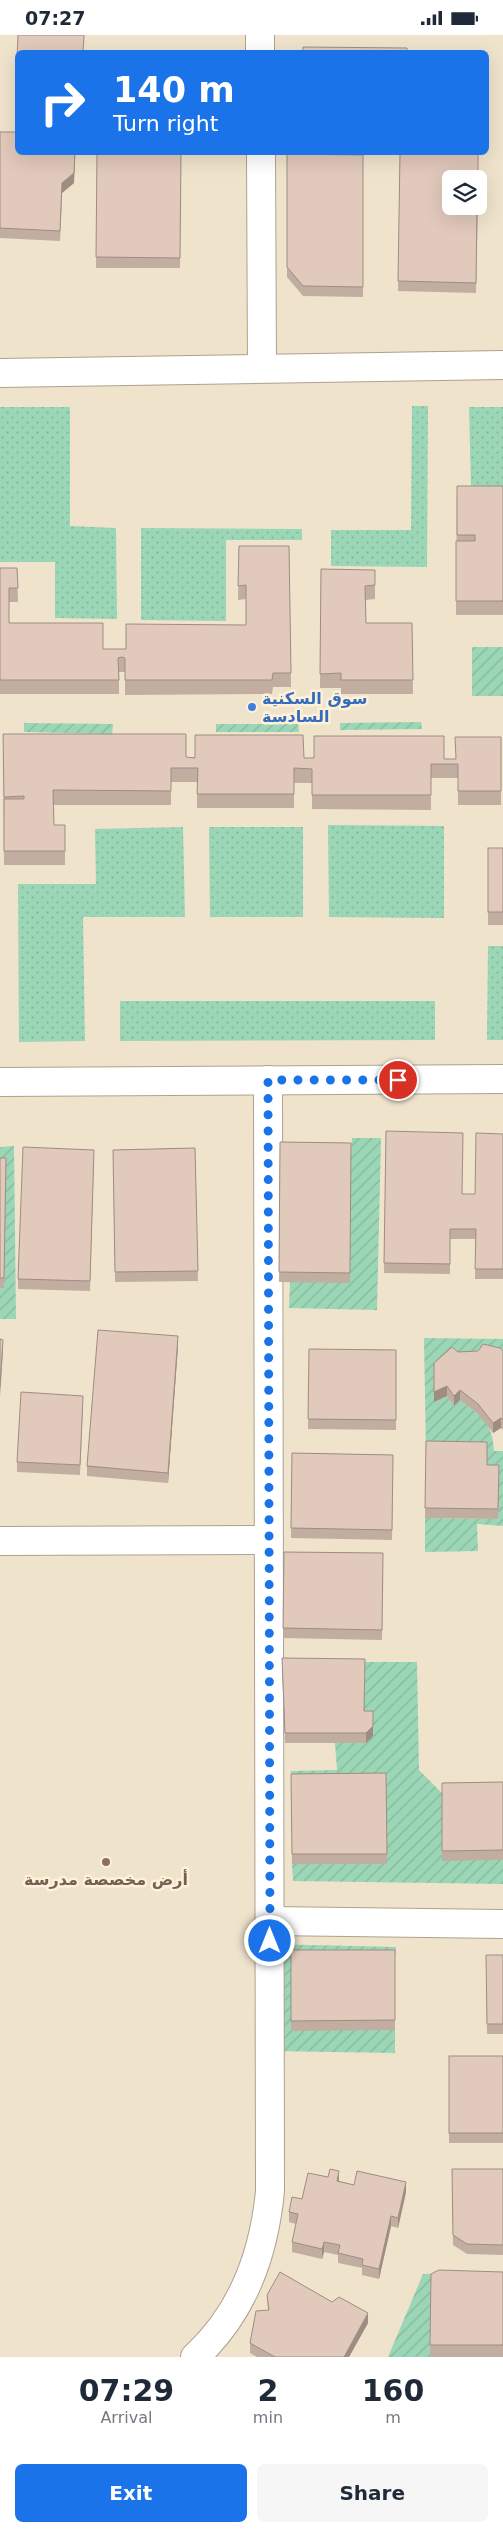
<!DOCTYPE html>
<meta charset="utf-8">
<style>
:root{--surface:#fff;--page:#f6f6f7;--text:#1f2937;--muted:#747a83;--accent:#1a73e8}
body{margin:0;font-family:"DejaVu Sans","Noto Naskh Arabic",sans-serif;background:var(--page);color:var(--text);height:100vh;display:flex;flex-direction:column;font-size:19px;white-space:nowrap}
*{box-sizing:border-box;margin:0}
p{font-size:16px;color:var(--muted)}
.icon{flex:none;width:28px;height:28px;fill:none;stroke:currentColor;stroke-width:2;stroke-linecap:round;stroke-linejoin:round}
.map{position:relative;height:2322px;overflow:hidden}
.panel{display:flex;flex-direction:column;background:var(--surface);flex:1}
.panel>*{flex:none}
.guide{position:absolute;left:15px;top:15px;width:474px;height:105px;border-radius:8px;box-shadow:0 5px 20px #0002;background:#1a73e8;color:#fff;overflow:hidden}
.fabs{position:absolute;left:442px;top:135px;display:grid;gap:10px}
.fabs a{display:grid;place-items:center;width:45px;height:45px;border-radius:8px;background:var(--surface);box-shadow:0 5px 20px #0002;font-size:25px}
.pin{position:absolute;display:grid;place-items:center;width:42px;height:42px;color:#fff;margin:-21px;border:2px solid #fff;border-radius:50%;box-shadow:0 1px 5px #0007}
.me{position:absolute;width:55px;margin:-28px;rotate:0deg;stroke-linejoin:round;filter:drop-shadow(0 0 4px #0008)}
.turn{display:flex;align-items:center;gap:18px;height:105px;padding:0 15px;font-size:22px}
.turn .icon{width:65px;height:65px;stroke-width:2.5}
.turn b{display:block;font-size:35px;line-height:42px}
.eta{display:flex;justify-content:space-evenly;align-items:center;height:85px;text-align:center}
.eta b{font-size:30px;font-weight:800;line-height:35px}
.button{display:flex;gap:10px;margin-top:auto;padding:10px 15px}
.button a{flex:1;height:58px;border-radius:8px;background:var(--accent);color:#fff;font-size:20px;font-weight:800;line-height:58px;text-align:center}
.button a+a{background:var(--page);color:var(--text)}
.status{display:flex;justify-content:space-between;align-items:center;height:35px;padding:0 25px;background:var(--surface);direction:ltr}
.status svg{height:14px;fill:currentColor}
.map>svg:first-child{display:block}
</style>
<div class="status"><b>07:27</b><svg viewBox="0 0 49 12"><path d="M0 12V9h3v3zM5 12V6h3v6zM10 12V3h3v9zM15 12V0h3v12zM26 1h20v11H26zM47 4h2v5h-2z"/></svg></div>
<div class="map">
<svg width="503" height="2322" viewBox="0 0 503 2322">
<defs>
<pattern id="grass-dots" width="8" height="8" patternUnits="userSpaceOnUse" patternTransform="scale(1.25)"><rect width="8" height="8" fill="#9bd6b6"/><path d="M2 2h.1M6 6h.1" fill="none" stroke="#86b89c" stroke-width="1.8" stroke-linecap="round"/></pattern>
<pattern id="garden-furrows" width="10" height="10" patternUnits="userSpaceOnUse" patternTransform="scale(1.25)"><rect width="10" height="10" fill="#9bd6b6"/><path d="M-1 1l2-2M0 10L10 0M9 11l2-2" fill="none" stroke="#86b89c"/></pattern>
</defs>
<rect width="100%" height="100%" fill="#efe3cc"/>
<g fill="url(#grass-dots)">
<polygon points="412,371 428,371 427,532 331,531 331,495 411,495"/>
<polygon points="0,372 70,372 70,491 116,493 117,584 55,583 55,527 0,527"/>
<polygon points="469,372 503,372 503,453 471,453"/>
<polygon points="141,493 302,494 302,505 226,505 226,586 141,585"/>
<polygon points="328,790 444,791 444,883 329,882"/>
<polygon points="183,792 185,882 83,882 85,1006 19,1007 18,849 96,849 95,794"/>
<polygon points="209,792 303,792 303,882 210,882"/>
<polygon points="488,911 503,911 503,1005 487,1005"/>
<polygon points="120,966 435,966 435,1005 120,1006"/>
</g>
<g fill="url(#garden-furrows)">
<rect x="472" y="612" width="31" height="49"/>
<polygon points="421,687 422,694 340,695 340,688"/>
<polygon points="24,688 113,689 112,699 24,697"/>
<polygon points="216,689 298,689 299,697 216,697"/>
<polygon points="352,1103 381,1103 377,1275 289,1273 290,1247 351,1118"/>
<polygon points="14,1111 16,1284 0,1284 0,1112"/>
<path d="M424,1303L503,1304V1326L434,1367L447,1361L454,1371L460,1365C481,1381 493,1388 494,1416H503V1491L477,1489L478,1516L425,1517V1483L498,1484L426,1416Z"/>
<polygon points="279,1627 417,1627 419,1735 442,1758 442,1825 503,1825 503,1849 293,1846 292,1829 387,1829 291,1749 291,1736 337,1735 335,1708"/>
<polygon points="266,1909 396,1912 395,1925 291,1995 395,1995 395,2018 269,2016"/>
<polygon points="503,2237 502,2250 431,2251 430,2322 388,2322 423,2239"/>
</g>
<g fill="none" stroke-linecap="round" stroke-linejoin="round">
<defs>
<g id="minor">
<polyline points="260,0 260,18"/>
<polyline points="261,118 262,333"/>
<polyline points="0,338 503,330"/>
<polyline points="0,1047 503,1044"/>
<polyline points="0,1506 269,1505"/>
<polyline points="270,1886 503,1889"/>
<path d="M195,2322C243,2278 264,2219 270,2156L268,1045"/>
</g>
</defs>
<use href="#minor" stroke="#aea28c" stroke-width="30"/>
<use href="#minor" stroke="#fff" stroke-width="28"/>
</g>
<g fill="#c2ada1">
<polygon points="0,97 75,118 74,148 62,158 60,206 0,203"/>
<polygon points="97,118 181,118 180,233 96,233"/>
<polygon points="400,118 478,171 476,258 398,256"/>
<polygon points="287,119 363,120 363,262 303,261 287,242"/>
<polygon points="457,451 503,451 503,580 456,580"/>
<polygon points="239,511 289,511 291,652 273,652 272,659 125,660 125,637 119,637 119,659 0,659 0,533 17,533 18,567 9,567 9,588 103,614 126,614 246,590 246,564 238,565"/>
<polygon points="321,534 375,535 375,564 365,565 366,588 412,588 413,659 341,659 341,653 320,653"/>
<polygon points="3,699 186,722 304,723 455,724 501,702 501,770 458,770 458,743 431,743 431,775 312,774 312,748 294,748 294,773 197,773 197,747 171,747 171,770 54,770 54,790 65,790 65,830 4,830"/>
<rect x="488" y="813" width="15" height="77"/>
<polygon points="386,1096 463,1159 475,1159 503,1099 503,1244 475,1244 476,1204 450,1204 450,1239 384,1238"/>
<polygon points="280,1107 351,1108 350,1248 279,1247"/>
<polygon points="195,1113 198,1246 115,1247 113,1115"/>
<polygon points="0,1123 6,1123 4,1253 0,1253"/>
<polygon points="94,1125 90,1256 18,1254 18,1244"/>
<polygon points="178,1311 168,1448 87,1441 87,1431"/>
<polygon points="309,1314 396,1315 396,1395 308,1394"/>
<polygon points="503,1316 503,1395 501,1393 493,1398 478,1379 460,1365 454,1371 447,1361 434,1367 434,1328 458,1317"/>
<polygon points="83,1371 80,1440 17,1437 17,1427"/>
<polygon points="426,1406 487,1430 499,1430 498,1484 425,1483"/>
<polygon points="292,1418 393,1420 392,1505 291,1503"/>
<polygon points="284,1517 383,1518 382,1605 283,1603"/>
<polygon points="282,1633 364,1676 373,1701 366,1708 285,1708"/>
<polygon points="386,1738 387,1829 292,1829 291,1739"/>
<polygon points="503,1747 503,1825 442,1826 442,1748"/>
<polygon points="291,1915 395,1915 395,1995 291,1996"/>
<polygon points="486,1920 503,1920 503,1999 487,1999"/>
<rect x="449" y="2021" width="54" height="87"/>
<polygon points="452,2134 503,2134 503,2220 467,2219 453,2210"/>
<polygon points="339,2146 354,2150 406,2157 398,2193 391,2191 379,2244 362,2240 362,2233 338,2228 338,2220 324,2217 322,2224 292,2217 292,2207 296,2189 289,2187 289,2177 302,2164"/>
<polygon points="503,2237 503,2322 430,2322 431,2239"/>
<polygon points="267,2260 368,2288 349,2322 257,2322 250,2318 250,2308 268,2275"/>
</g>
<g fill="#9e8d83">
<polygon points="75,118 74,148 62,158 60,206 62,148"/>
<polygon points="178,1301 178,1311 168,1448 168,1438"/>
<polygon points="3,1305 3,1315 0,1361 0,1351"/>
<polygon points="447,1351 447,1361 434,1367 434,1357"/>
<polygon points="460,1355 460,1365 454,1371 454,1361"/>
<polygon points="501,1383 501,1393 493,1398 493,1388"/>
<polygon points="373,1691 373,1701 366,1708 366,1698"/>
<polygon points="339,2136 339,2146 337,2146"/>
<polygon points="406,2147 406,2157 398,2193 398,2183"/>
<polygon points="391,2181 391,2191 379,2244 379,2234"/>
<polygon points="324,2207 324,2217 322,2224 322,2214"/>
<polygon points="368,2278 368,2288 349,2322 344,2322"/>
</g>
<g fill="#e1c9bb" stroke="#9e8d83">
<polygon points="18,0 84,0 83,18 18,18 17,24"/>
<polygon points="303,12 407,13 407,18 303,18"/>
<polygon points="0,97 18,97 18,118 75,118 74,138 62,148 60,196 0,193"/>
<polygon points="97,118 181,118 180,223 96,222"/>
<polygon points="400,118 478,119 478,144 451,144 451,171 477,171 476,248 398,246"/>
<polygon points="287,119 363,120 363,252 303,251 287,232"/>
<polygon points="457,451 503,451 503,566 456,566 456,506 475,506 475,500 457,500"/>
<polygon points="239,511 289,511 291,638 273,638 272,645 125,645 125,623 122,622 118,623 119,645 0,645 0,533 17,533 18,553 9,553 9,588 103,588 103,614 126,614 126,589 246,590 246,550 238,551"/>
<polygon points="321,534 375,535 375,550 365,551 366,588 412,588 413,645 341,645 341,638 320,639"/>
<polygon points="3,699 186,699 186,722 195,723 195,700 303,700 304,723 314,723 314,701 444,701 444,724 456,724 455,702 501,702 501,756 458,756 458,729 431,729 431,760 312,760 312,734 294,733 294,759 197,759 198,733 171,733 171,756 53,755 54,790 65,790 65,816 4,816 4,764 24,764 24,761 4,762"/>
<rect x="488" y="813" width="15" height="64"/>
<polygon points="386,1096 463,1098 462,1159 475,1159 476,1098 503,1099 503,1234 475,1234 476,1194 450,1194 450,1229 384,1228"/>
<polygon points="280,1107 351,1108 350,1238 279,1237"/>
<polygon points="23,1112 94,1115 90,1246 18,1244"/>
<polygon points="195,1113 198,1236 115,1237 113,1115"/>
<polygon points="0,1123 6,1123 4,1243 0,1243"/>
<polygon points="98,1295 178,1301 168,1438 87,1431"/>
<polygon points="0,1304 3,1305 0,1351"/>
<polygon points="483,1309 500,1313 503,1316 503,1385 501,1383 493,1388 478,1369 460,1355 454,1361 447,1351 434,1357 434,1328 452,1312 458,1317 478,1316"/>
<polygon points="309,1314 396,1315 396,1385 308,1384"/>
<polygon points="21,1357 83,1361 80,1430 17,1427"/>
<polygon points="426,1406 487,1407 487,1430 499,1430 498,1474 425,1473"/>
<polygon points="292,1418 393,1420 392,1495 291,1493"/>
<polygon points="284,1517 383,1518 382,1595 283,1593"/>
<polygon points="282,1623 365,1624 364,1676 373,1676 373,1691 366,1698 285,1698"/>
<polygon points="386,1738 387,1819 292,1819 291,1739"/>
<polygon points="503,1747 503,1815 442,1816 442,1748"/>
<polygon points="291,1915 395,1915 395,1985 291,1986"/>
<polygon points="486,1920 503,1920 503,1989 487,1989"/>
<rect x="449" y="2021" width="54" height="77"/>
<polygon points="330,2134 339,2136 337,2146 354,2150 357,2136 406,2147 398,2183 391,2181 379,2234 362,2230 363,2224 338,2218 340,2210 324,2207 322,2214 292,2207 298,2179 289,2177 292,2162 302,2164 308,2138 328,2142"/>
<polygon points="452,2134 503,2134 503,2210 467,2209 453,2200"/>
<polygon points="439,2235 503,2237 503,2310 430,2310 431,2239"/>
<polygon points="280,2237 332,2267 339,2262 368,2278 344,2322 275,2322 250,2308 256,2276 269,2275 267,2260"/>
</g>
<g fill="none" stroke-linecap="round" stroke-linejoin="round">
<polyline stroke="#1a73e8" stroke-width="9" stroke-dasharray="0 16.2" points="270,1906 268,1045 398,1045"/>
</g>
<circle fill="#3f7fe0" stroke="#fdf1d9" stroke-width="2" cx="252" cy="672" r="5"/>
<circle fill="#8d6e63" stroke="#fdf1d9" stroke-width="2" cx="106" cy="1827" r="5"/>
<g text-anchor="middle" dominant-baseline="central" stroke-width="5" stroke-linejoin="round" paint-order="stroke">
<g font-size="16" font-weight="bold" fill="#366cbe" stroke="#fdf1d9" text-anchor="start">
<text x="262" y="663">سوق السكنية<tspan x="262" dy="18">السادسة</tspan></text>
</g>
<g font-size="16" font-weight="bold" fill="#785e54" stroke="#fdf1d9">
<text x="106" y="1844">أرض مخصصة مدرسة</text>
</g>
</g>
</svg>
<div class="fabs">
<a><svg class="icon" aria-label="layers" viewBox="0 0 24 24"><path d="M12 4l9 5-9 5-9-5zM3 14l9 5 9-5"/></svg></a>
</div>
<div class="pin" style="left:398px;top:1045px;background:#d93025"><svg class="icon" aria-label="arrive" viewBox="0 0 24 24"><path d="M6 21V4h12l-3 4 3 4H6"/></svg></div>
<svg class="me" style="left:270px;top:1906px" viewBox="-20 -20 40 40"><circle r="17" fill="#1a73e8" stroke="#fff" stroke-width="3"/><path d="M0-11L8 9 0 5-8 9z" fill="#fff"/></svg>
<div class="guide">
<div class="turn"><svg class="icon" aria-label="right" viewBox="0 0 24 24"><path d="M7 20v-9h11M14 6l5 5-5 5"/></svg><div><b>140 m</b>Turn right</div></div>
</div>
</div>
<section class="panel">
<div class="eta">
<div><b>07:29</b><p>Arrival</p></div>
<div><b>2</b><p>min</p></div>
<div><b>160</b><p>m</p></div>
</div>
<div class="button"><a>Exit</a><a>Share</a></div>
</section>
